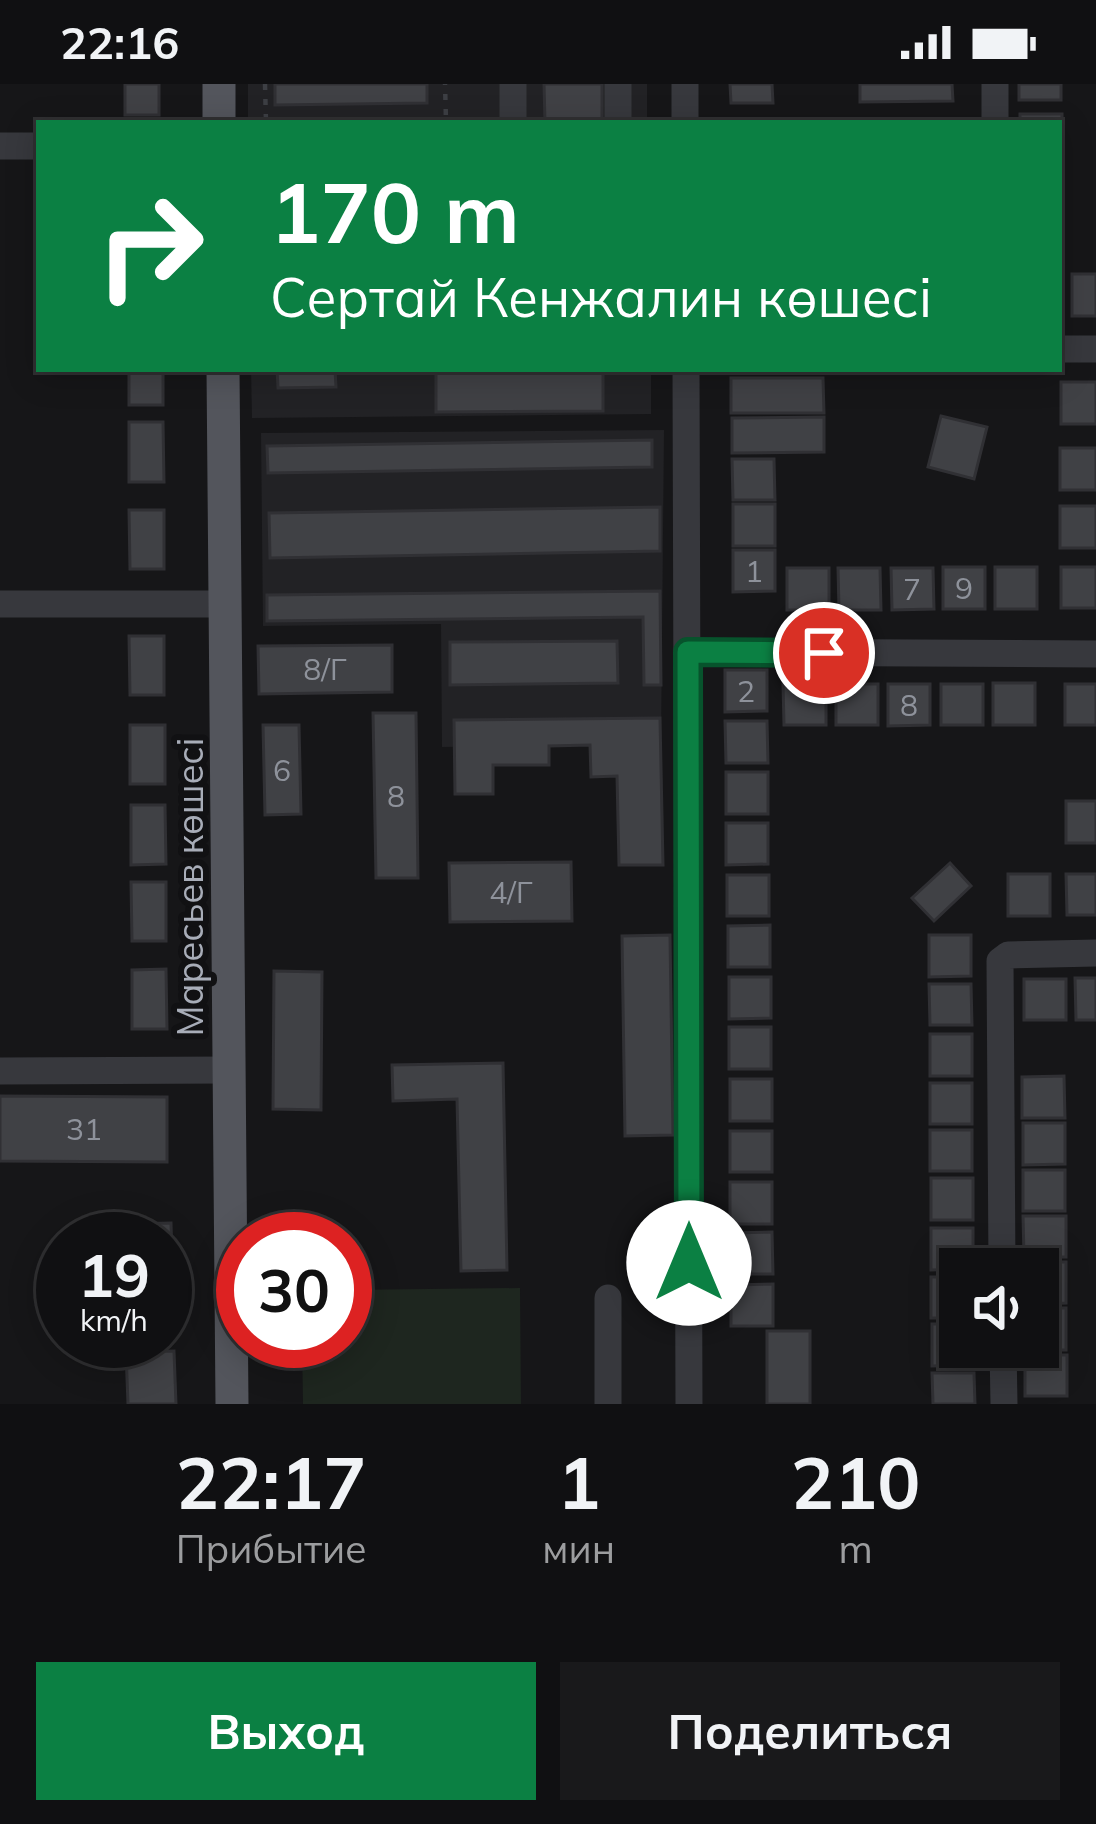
<!DOCTYPE html>
<html lang="ru">
<meta charset="utf-8">
<style>
:root{--surface:#101012;--page:#19191b;--text:#f1f3f6;--muted:#9c9d9f;--line:#303032;--accent:#0b8043}
body{margin:0;font-family:Mulish,sans-serif;background:var(--page);color:var(--text);height:100vh;display:flex;flex-direction:column;font-size:45px;white-space:nowrap}
*{box-sizing:border-box;margin:0}
p{font-size:39px;color:var(--muted)}
.icon{flex:none;width:66px;height:66px;fill:none;stroke:currentColor;stroke-width:2;stroke-linecap:round;stroke-linejoin:round}
.map{position:relative;height:1320px;overflow:hidden}
.drawer{display:flex;flex-direction:column;background:var(--surface);flex:1}
.drawer>*{flex:none}
.top-card{position:absolute;left:36px;top:36px;width:1026px;height:252px;border-radius:0px;box-shadow:0 6px 30px #0003,0 0 0 3px var(--line);background:#0b8043;color:#fff;overflow:hidden}
.fabs{position:absolute;left:939px;top:1164px;display:grid;gap:24px}
.fabs a{display:grid;place-items:center;width:120px;height:120px;border-radius:0px;background:var(--surface);box-shadow:0 6px 30px #0003,0 0 0 3px var(--line);font-size:60px}
.speed{position:absolute;left:36px;top:1128px;display:flex;gap:24px;font-size:60px;font-weight:700;text-align:center}
.speed>*{display:grid;place-content:center;width:156px;height:156px;border-radius:50%;background:var(--surface);box-shadow:0 6px 30px #0003,0 0 0 3px var(--line);line-height:1}
.speed small{font-size:30px;font-weight:400}
.speed .limit{border:18px solid #d22;background:#fff;color:#111}
.pin{position:absolute;display:grid;place-items:center;width:102px;height:102px;color:#fff;margin:-51px;border:6px solid #fff;border-radius:50%;box-shadow:0 3px 12px #0007}
.me{position:absolute;width:132px;margin:-66px;rotate:0deg;stroke-linejoin:round;filter:drop-shadow(0 0 9px #0008)}
.turn{display:flex;align-items:center;gap:42px;height:252px;padding:0 36px;font-size:54px}
.turn .icon{width:156px;height:156px;stroke-width:2.5}
.turn b{display:block;font-size:84px;line-height:102px}
.eta{display:flex;justify-content:space-evenly;align-items:center;height:204px;text-align:center}
.eta b{font-size:72px;font-weight:700;line-height:84px}
.primary-button{display:flex;gap:24px;margin-top:auto;padding:24px 36px}
.primary-button a{flex:1;height:138px;border-radius:0px;background:var(--accent);color:#fff;font-size:48px;font-weight:700;line-height:138px;text-align:center}
.primary-button a+a{background:var(--page);color:var(--text)}
.status{display:flex;justify-content:space-between;align-items:center;height:84px;padding:0 60px;background:var(--surface);direction:ltr}
.status svg{height:33px;fill:currentColor}
.map>svg:first-child{display:block}
</style>
<div class="status"><b>22:16</b><svg viewBox="0 0 49 12"><path d="M0 12V9h3v3zM5 12V6h3v6zM10 12V3h3v9zM15 12V0h3v12zM26 1h20v11H26zM47 4h2v5h-2z"/></svg></div>
<div class="map">
<svg width="1096" height="1320" viewBox="0 0 1096 1320">
<rect width="100%" height="100%" fill="#161618"/>
<g fill="#222225">
<rect x="248" y="0" width="399" height="39"/>
<polygon points="251,285 651,285 651,330 252,334"/>
<polygon points="664,346 661,660 442,663 441,540 263,542 261,349"/>
</g>
<polygon fill="#1e261f" points="520,1204 521,1320 303,1320 302,1257 345,1257 345,1206"/>
<g fill="#404145" stroke="#303034" stroke-width="3">
<rect x="125" y="0" width="34" height="31"/>
<polygon points="275,0 427,0 427,19 275,21"/>
<polygon points="544,0 602,0 602,39 545,39"/>
<polygon points="730,0 772,0 773,19 731,19"/>
<polygon points="860,0 952,0 953,17 860,18"/>
<rect x="1019" y="0" width="42" height="16"/>
<polygon points="1020,30 1062,30 1062,72 1059,39 1020,39"/>
<rect x="1072" y="190" width="24" height="42"/>
<rect x="129" y="285" width="34" height="36"/>
<polygon points="277,285 335,285 336,303 278,304"/>
<polygon points="436,285 603,285 603,327 436,328"/>
<polygon points="731,294 823,294 824,329 731,329"/>
<rect x="1061" y="298" width="35" height="42"/>
<polygon points="941,332 987,343 974,395 928,383"/>
<polygon points="824,333 824,368 732,369 732,334"/>
<polygon points="129,338 163,338 164,398 129,398"/>
<polygon points="652,356 652,383 268,389 267,362"/>
<rect x="1060" y="364" width="36" height="42"/>
<polygon points="732,375 774,375 775,416 733,416"/>
<rect x="733" y="420" width="42" height="42"/>
<rect x="1060" y="422" width="36" height="42"/>
<polygon points="660,423 660,467 270,474 269,429"/>
<polygon points="129,426 164,426 164,485 130,485"/>
<polygon points="733,466 775,466 775,507 733,508"/>
<rect x="943" y="483" width="42" height="42"/>
<rect x="995" y="483" width="42" height="42"/>
<rect x="1061" y="483" width="35" height="41"/>
<rect x="787" y="484" width="42" height="42"/>
<polygon points="838,484 880,484 881,526 839,526"/>
<polygon points="891,484 933,484 934,525 892,526"/>
<polygon points="660,507 661,601 644,601 643,533 267,537 267,511"/>
<polygon points="129,552 164,552 164,611 130,611"/>
<polygon points="617,557 618,599 450,601 450,558"/>
<polygon points="392,561 392,608 259,610 258,562"/>
<polygon points="725,586 767,586 767,627 725,628"/>
<rect x="993" y="599" width="42" height="42"/>
<polygon points="783,600 826,600 826,641 784,641"/>
<rect x="836" y="600" width="42" height="41"/>
<polygon points="888,600 930,600 930,641 888,642"/>
<rect x="941" y="600" width="42" height="41"/>
<rect x="1065" y="600" width="31" height="41"/>
<polygon points="373,629 416,629 418,794 376,794"/>
<polygon points="660,634 663,781 619,781 617,692 591,693 590,661 549,662 549,681 493,681 493,710 455,710 454,636"/>
<polygon points="725,637 767,637 768,679 726,679"/>
<rect x="130" y="641" width="35" height="59"/>
<polygon points="263,641 299,641 301,730 265,731"/>
<rect x="726" y="688" width="42" height="42"/>
<rect x="1066" y="717" width="30" height="42"/>
<polygon points="131,721 165,721 166,780 131,781"/>
<polygon points="726,739 768,739 768,780 726,781"/>
<polygon points="571,778 572,837 450,838 449,779"/>
<polygon points="950,779 971,802 934,837 912,814"/>
<rect x="1008" y="790" width="42" height="42"/>
<polygon points="1066,790 1096,790 1096,831 1067,831"/>
<rect x="727" y="791" width="42" height="41"/>
<polygon points="131,798 166,798 166,857 132,857"/>
<polygon points="770,841 770,883 728,883 728,842"/>
<polygon points="670,851 673,1051 625,1052 622,852"/>
<polygon points="929,851 971,851 971,892 929,893"/>
<polygon points="166,885 167,945 132,945 132,886"/>
<polygon points="274,887 322,888 321,1026 273,1025"/>
<polygon points="729,893 771,893 771,934 729,935"/>
<polygon points="1075,894 1096,894 1096,936 1076,936"/>
<rect x="1024" y="895" width="42" height="41"/>
<polygon points="929,900 971,900 972,941 930,941"/>
<rect x="729" y="943" width="42" height="42"/>
<rect x="930" y="950" width="42" height="42"/>
<polygon points="503,979 507,1186 461,1187 457,1015 393,1017 392,981"/>
<polygon points="1064,992 1065,1034 1022,1034 1022,993"/>
<rect x="730" y="995" width="42" height="42"/>
<rect x="930" y="999" width="42" height="41"/>
<polygon points="0,1012 167,1013 167,1078 0,1077"/>
<polygon points="1023,1039 1065,1039 1065,1080 1023,1081"/>
<rect x="930" y="1046" width="42" height="41"/>
<rect x="730" y="1047" width="42" height="41"/>
<rect x="1023" y="1086" width="42" height="41"/>
<rect x="931" y="1094" width="42" height="42"/>
<rect x="730" y="1098" width="42" height="42"/>
<polygon points="1023,1132 1066,1132 1066,1173 1024,1173"/>
<polygon points="171,1139 173,1208 165,1208 165,1155 123,1155 123,1140"/>
<polygon points="931,1144 973,1144 973,1185 931,1186"/>
<polygon points="772,1148 773,1190 731,1190 730,1149"/>
<polygon points="1024,1178 1066,1178 1066,1219 1038,1220 1038,1185 1024,1185"/>
<rect x="931" y="1193" width="29" height="41"/>
<polygon points="773,1200 773,1242 731,1242 731,1201"/>
<polygon points="1038,1224 1066,1224 1066,1266 1024,1266 1038,1263"/>
<polygon points="932,1240 960,1240 960,1263 974,1263 974,1281 932,1282"/>
<rect x="767" y="1247" width="43" height="73"/>
<polygon points="174,1267 176,1320 128,1320 126,1268"/>
<rect x="1025" y="1271" width="42" height="41"/>
<polygon points="932,1289 974,1289 975,1320 933,1320"/>
</g>
<g fill="none" stroke-linecap="round" stroke-linejoin="round">
<polyline stroke="#3d3f44" stroke-width="4.5" stroke-dasharray="6 9" stroke-linecap="butt" points="265,0 266,39 446,37 445,0"/>
<g stroke="#37383d" stroke-width="27">
<polyline points="513,0 513,39"/>
<polyline points="685,0 685,39"/>
<polyline points="995,0 995,39"/>
<polyline points="618,39 618,0"/>
<polyline points="0,62 39,62"/>
<polyline points="1059,265 1096,265"/>
<polyline points="686,285 689,1320"/>
<polyline points="0,520 227,520"/>
<polyline points="688,568 1096,570"/>
<polyline points="0,987 229,986"/>
<polyline points="1002,1185 1000,877 1008,871 1096,869"/>
<polyline points="1003,1263 1004,1320"/>
<polyline points="608,1320 608,1214"/>
</g>
<g stroke="#53555c" stroke-width="33">
<polyline points="219,0 219,39"/>
<polyline points="223,285 232,1320"/>
</g>
</g>
<g fill="none" stroke-linecap="round" stroke-linejoin="round">
<defs>
<polyline id="route" points="689,1179 688,568 824,569"/>
</defs>
<use href="#route" stroke="#07532c" stroke-width="30"/>
<use href="#route" stroke="#0b8043" stroke-width="21"/>
</g>
<g text-anchor="middle" dominant-baseline="central" stroke-width="12" stroke-linejoin="round" paint-order="stroke">
<g font-size="30" fill="#8e929b">
<text x="754" y="487">1</text>
<text x="964" y="504">9</text>
<text x="912" y="505">7</text>
<text x="325" y="585">8/Г</text>
<text x="746" y="607">2</text>
<text x="909" y="621">8</text>
<text x="282" y="686">6</text>
<text x="396" y="712">8</text>
<text x="511" y="808">4/Г</text>
<text x="84" y="1045">31</text>
</g>
<g font-size="36" fill="#a8adb8" stroke="#111113">
<text transform="translate(189 803) rotate(-90)">Маресьев көшесі</text>
</g>
</g>
</svg>
<div class="fabs">
<a><svg class="icon" aria-label="sound" viewBox="0 0 24 24"><path d="M4 9h4l5-4v14l-5-4H4zM17 9q2 3 0 6"/></svg></a>
</div>
<div class="speed"><div>19<small>km/h</small></div><div class="limit">30</div></div>
<div class="pin" style="left:824px;top:569px;background:#d93025"><svg class="icon" aria-label="arrive" viewBox="0 0 24 24"><path d="M6 21V4h12l-3 4 3 4H6"/></svg></div>
<svg class="me" style="left:689px;top:1179px" viewBox="-20 -20 40 40"><circle r="19" fill="#fff"/><path d="M0-13L10 11 0 6-10 11z" fill="#0b8043"/></svg>
<div class="top-card">
<div class="turn"><svg class="icon" aria-label="right" viewBox="0 0 24 24"><path d="M7 20v-9h11M14 6l5 5-5 5"/></svg><div><b>170 m</b>Сертай Кенжалин көшесі</div></div>
</div>
</div>
<section class="drawer">
<div class="eta">
<div><b>22:17</b><p>Прибытие</p></div>
<div><b>1</b><p>мин</p></div>
<div><b>210</b><p>m</p></div>
</div>
<div class="primary-button"><a>Выход</a><a>Поделиться</a></div>
</section>
